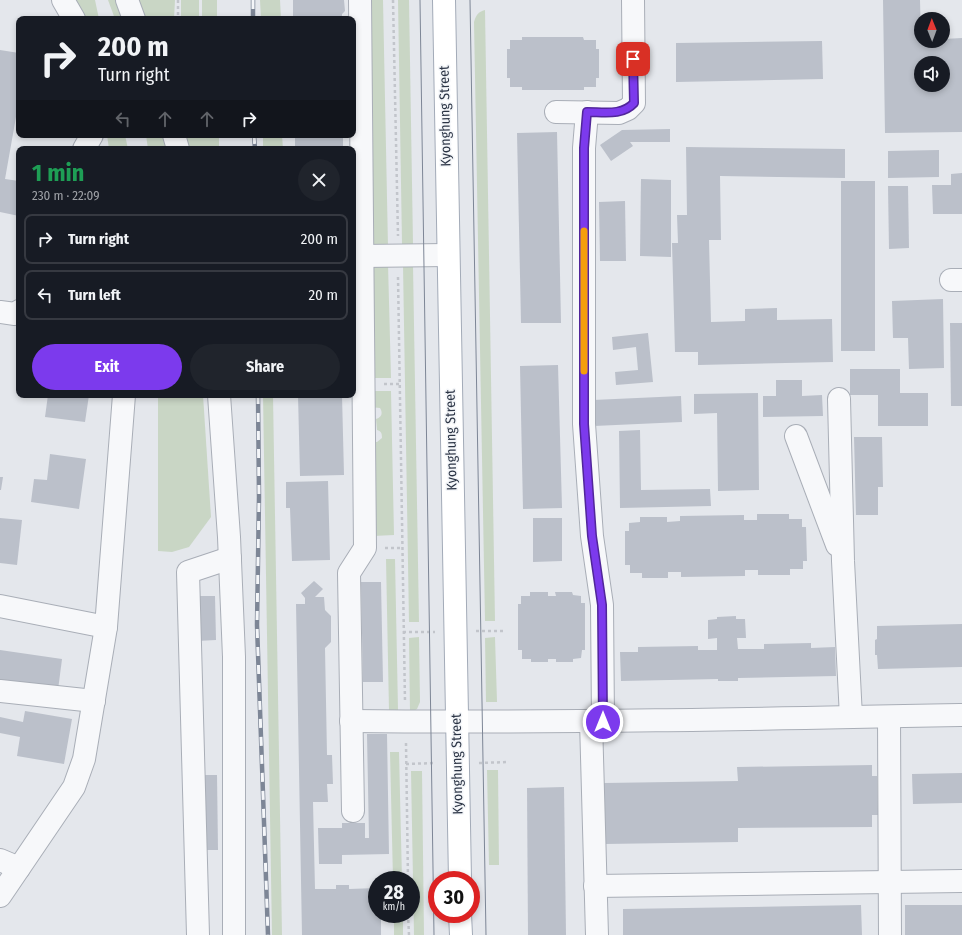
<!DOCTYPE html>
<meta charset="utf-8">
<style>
:root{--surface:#171b24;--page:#20242c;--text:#f1f3f6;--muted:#9ea1a6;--line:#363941;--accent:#7c3aed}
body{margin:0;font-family:"Fira Sans Condensed",sans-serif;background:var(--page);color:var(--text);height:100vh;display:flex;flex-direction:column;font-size:15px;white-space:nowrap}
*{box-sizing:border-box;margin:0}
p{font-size:13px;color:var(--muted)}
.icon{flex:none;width:22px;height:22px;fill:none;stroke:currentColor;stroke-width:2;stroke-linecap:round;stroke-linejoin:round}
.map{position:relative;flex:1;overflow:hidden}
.drawer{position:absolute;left:16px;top:146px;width:340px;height:252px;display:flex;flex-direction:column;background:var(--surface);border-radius:8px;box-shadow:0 2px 6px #0003}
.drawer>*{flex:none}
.top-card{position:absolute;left:16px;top:16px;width:340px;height:122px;border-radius:8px;box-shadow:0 2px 6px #0003;background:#171b24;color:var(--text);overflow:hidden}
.needle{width:26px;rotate:359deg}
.tools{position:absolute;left:914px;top:12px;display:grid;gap:8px}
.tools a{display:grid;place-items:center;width:36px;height:36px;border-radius:50%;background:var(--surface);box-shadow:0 2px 6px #0003;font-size:20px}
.speed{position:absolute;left:368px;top:871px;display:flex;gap:8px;font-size:20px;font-weight:700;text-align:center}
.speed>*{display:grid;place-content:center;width:52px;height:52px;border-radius:50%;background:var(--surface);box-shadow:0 2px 6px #0003;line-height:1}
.speed small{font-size:10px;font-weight:400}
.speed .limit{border:6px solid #d22;background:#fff;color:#111}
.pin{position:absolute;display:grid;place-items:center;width:34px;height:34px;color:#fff;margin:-17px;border-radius:8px;box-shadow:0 2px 6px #0006}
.me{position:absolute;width:44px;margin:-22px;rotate:0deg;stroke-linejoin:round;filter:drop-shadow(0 0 3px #0008)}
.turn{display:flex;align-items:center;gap:14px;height:84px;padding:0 16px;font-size:18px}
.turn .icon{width:52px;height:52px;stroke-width:2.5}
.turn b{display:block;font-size:28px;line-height:34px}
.lanes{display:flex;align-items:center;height:38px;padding:0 16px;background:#0003;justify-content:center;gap:20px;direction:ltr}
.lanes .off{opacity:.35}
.round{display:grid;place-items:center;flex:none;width:42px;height:42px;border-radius:21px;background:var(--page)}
.overview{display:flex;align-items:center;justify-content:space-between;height:68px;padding:0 16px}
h1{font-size:24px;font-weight:700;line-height:30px;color:#1e9e55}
.cta{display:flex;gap:8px;margin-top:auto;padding:8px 16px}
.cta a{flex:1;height:46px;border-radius:24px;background:var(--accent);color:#fff;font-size:16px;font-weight:700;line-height:46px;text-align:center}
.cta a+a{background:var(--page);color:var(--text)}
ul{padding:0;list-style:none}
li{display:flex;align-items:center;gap:12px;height:50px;margin:0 8px 6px;padding:0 8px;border:2px solid var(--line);border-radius:8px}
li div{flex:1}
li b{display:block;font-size:15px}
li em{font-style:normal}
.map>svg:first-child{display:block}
</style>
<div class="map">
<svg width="962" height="935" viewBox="0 0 962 935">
<rect width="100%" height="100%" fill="#e4e7ec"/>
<g fill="#c9d6c5">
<polygon points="76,0 95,0 99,19 84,19 79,5"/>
<polygon points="108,0 117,0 124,19 115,19"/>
<polygon points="138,0 175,0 174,19 144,19"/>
<rect x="181" y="0" width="18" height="19"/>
<rect x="202" y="0" width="15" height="19"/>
<polygon points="260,0 280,0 281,19 261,19"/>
<polygon points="366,0 383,0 388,247 370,248"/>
<polygon points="398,0 409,0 413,244 402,244"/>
<path d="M485,10L495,621H485L474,22C476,15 478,12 485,10Z"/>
<polygon points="107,135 125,135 128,149 109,149"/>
<polygon points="146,135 163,135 167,149 148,149"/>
<polygon points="183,135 219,135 219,149 188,149"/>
<polygon points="263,135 282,135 283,149 263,149"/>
<polygon points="367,264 388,264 391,378 369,378"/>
<polygon points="403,265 413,265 419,622 409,622"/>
<path d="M370,391H391L394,535L373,536L371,442H377L382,438C382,433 381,431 377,430L376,419C382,417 383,413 380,408L370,407Z"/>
<polygon points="158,395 203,395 211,517 189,547 172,552 158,551"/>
<polygon points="263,395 273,395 282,935 272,935"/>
<polygon points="386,559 395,559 398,710 389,711"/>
<polygon points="419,637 420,702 417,709 410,713 409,638"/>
<polygon points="495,637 497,702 486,702 485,638"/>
<polygon points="390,752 399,752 402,880 393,880"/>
<polygon points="487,770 498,770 499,865 489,865"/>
<polygon points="411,771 422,771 424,935 414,935"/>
<rect x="394" y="914" width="9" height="21"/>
</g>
<g fill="#bbc0ca" fill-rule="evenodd">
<polygon points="293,0 344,0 345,11 342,14 342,16 345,19 293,19"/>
<path d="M883,0H920L921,41H943V39L962,38V132L885,133ZM921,63H943V85H921Z"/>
<polygon points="522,37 583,37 584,40 596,40 596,49 599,49 599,78 596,78 596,87 584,87 584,90 522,90 522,87 510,87 510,78 507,78 507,49 510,49 510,40 522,40"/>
<polygon points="822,41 823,79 676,82 676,43"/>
<polygon points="0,50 19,53 19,100 5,179 19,181 19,216 0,212"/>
<polygon points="670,129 670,142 630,142 633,146 611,161 600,145 622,130"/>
<polygon points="557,132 561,323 521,323 517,133"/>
<rect x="295" y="135" width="48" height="14"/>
<polygon points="686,147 845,149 845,178 720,176 721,240 709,240 711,322 745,321 745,309 777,308 777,320 832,319 833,362 698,365 698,352 675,352 672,243 678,243 677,215 687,215"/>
<polygon points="939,150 939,177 888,178 888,151"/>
<polygon points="962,173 962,214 933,214 932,185 951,185 951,174"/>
<polygon points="641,179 671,180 671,257 640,256"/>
<rect x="841" y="181" width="34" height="170"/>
<polygon points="888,186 908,186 909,248 889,249"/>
<polygon points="625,201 626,261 600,261 599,202"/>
<polygon points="943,299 944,368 909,369 908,338 893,338 892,301"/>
<polygon points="950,323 962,323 962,406 951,406"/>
<polygon points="648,333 653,382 616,385 615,372 638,370 636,347 613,350 612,337"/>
<polygon points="558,365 562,508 523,509 520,366"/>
<polygon points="850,369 900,369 900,393 928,393 928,426 878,426 878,395 850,395"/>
<polygon points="776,380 802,380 802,396 822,395 823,416 763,417 763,396 776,396"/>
<polygon points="758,393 759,490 718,491 717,413 694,414 694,394"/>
<polygon points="48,395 89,395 85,422 45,417"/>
<polygon points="298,395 342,395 344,475 300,476"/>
<polygon points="681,396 682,422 594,426 593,400"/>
<polygon points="640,430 641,490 710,489 711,506 620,508 619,431"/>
<polygon points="854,437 882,437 883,487 878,487 878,515 856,515"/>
<polygon points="50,454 86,459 79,509 31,502 34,479 47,480"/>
<polygon points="0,477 3,477 1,490 0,490"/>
<polygon points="328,481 330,560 292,561 290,508 286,508 286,482"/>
<polygon points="757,514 789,514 789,519 802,519 802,527 806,527 807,561 803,561 803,569 790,569 790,575 758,575 758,570 745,570 745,576 681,577 681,572 668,572 668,578 642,578 642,573 630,573 630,565 625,565 625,531 629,531 629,523 640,522 640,517 667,517 667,522 680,521 680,516 744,515 744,520 757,520"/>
<polygon points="0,518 22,520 17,565 0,563"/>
<polygon points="533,518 562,518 562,561 533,562"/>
<polygon points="314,581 323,589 315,597 324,597 325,610 331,616 331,642 325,648 327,755 332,755 333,784 327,784 328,802 313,802 315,889 336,889 336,885 349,885 349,889 377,888 377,914 381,914 381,935 302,935 296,604 305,604 305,598 301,593"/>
<polygon points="361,582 381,582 383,682 363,682"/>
<polygon points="530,592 548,592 548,596 556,596 555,592 572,592 573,595 581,596 581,603 585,603 585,650 582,650 581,658 573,659 573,662 556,662 556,659 548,659 548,662 531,662 531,659 522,659 522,650 518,650 518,604 521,604 521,596 530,596"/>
<polygon points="196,596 215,596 216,640 197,641"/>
<polygon points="736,616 736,619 745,619 746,638 737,638 738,649 764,649 764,644 811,643 811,648 835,647 836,676 738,678 738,681 718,681 718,679 621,681 620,652 638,652 638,647 698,646 698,650 717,650 717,638 708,639 708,620 717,619 717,617"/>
<polygon points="962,624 962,667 878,669 877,655 875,655 875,640 877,639 877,626"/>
<polygon points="0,650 62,659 58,690 0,681"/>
<polygon points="25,711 72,719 64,764 17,756 20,737 0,733 0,717 23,722"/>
<polygon points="367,734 387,734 389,854 342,855 342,864 319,864 318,828 342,828 342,823 365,823 365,838 369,838"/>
<polygon points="872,765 872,776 877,776 878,815 872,815 872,827 738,828 738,842 605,844 599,794 604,794 604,783 738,781 737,767"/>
<polygon points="962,773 962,803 913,804 912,774"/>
<polygon points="200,775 217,775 218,850 201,850"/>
<polygon points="564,787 566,935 528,935 527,788"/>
<polygon points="861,905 862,935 623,935 623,909"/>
<rect x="905" y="905" width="57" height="30"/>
</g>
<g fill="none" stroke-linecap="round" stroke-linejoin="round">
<defs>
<g id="minor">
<polyline points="63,0 74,19"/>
<polyline points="127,0 134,19"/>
<polyline points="556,112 619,113 628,109 634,103 633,0"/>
<polyline points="587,112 584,148 584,424 592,536 602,605 603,722"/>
<polyline points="174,135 178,149"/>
<polyline points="84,149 92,135"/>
<polyline points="362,256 447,255"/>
<polyline points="951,280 962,280"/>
<polyline points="0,312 15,314 19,311"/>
<polyline points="219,395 229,537 234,657 234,935"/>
<polyline points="839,399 843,561 851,717"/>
<polyline points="796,436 837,545"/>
<polyline points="0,606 106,627"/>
<polyline points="0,691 94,701"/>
<polyline points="889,717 890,935"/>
<path d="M351,721C555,723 758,719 962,715"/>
<polyline points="591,721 597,935"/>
<polyline points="353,811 349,573 365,548 360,0"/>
<polyline points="0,860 19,868"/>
<polyline points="595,886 962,881"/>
<polyline points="0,896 74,787 84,759 106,627 124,395"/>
<polyline points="198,935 188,572 230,558"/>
</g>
<g id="major">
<polyline points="444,0 460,880"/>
<polyline points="460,914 461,935"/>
</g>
</defs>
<use href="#minor" stroke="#a9aeb7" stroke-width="24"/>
<use href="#major" stroke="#a3abb8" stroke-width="24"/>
<g stroke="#c2c5cb" stroke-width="2.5" stroke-dasharray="3 3" stroke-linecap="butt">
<polyline points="178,0 178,19"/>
<polyline points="393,0 398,236"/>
<polyline points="398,277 405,702"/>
<polyline points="384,384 400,384"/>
<polyline points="385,548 402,548"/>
<polyline points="476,631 506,631"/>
<polyline points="403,632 435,632"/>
<polyline points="406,743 408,880"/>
<polyline points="479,763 509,762"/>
<polyline points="406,764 436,763"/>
<polyline points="408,914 409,935"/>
</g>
<use href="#minor" stroke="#f7f8fa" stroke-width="22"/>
<use href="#major" stroke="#fff" stroke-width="22"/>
<g stroke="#7d8696" stroke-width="1">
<polyline points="420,0 434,935"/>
<polyline points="470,0 486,935"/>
</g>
<defs>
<g id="rail">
<polyline points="253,0 253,19"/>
<polyline points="254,135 255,149"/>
<polyline points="258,395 259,497 257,625 268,935"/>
</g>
</defs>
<use href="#rail" stroke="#7d8696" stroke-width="4.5"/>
<use href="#rail" stroke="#f4f6f9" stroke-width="3" stroke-dasharray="9" stroke-linecap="butt"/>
</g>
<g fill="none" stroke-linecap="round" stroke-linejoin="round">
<defs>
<path id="route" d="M603,722L602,605L592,536L584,424V148L587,112C604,112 622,116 634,103L633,59"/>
</defs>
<use href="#route" stroke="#51269a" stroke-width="10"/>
<use href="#route" stroke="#7c3aed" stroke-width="7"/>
<polyline stroke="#f59e0b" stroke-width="7" points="584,371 584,231"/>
</g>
<g text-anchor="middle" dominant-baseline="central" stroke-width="3" stroke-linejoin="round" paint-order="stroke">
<g font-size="14" fill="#2b3445" stroke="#f4f6f9">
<text transform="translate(445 116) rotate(-91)">Kyonghung Street</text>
<text transform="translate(451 440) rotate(-91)">Kyonghung Street</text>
<text transform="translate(457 764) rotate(-91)">Kyonghung Street</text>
</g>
</g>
</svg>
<div class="tools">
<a><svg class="needle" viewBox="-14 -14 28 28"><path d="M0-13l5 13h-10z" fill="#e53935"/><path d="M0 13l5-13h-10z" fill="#9ea1a6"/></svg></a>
<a><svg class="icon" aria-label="sound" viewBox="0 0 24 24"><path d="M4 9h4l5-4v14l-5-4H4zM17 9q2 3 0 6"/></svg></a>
</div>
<div class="speed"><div>28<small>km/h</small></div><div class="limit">30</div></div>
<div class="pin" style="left:633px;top:59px;background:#d93025"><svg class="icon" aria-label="arrive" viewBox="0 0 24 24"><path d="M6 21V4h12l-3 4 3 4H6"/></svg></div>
<svg class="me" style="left:603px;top:722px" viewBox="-20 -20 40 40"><circle r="17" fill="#7c3aed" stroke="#fff" stroke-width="3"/><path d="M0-11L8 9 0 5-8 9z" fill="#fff"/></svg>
<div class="top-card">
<div class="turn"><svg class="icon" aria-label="right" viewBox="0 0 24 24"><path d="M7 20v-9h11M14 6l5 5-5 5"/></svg><div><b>200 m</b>Turn right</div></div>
<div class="lanes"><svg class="icon off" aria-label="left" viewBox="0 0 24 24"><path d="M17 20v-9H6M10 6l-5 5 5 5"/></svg><svg class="icon off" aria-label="ahead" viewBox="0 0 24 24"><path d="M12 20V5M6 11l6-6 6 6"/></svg><svg class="icon off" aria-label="ahead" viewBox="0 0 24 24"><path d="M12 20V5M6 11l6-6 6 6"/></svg><svg class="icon" aria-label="right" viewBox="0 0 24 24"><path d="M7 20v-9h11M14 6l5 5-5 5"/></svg></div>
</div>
<section class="drawer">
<div class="overview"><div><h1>1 min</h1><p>230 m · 22:09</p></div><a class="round"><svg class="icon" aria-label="close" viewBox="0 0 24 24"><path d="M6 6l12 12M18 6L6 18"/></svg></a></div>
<ul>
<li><svg class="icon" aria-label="right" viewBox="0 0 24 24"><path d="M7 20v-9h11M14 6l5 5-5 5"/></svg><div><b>Turn right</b></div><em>200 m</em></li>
<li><svg class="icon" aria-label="left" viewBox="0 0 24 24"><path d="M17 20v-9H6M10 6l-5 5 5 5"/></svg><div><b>Turn left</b></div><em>20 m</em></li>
</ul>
<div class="cta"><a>Exit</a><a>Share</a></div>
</section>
</div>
